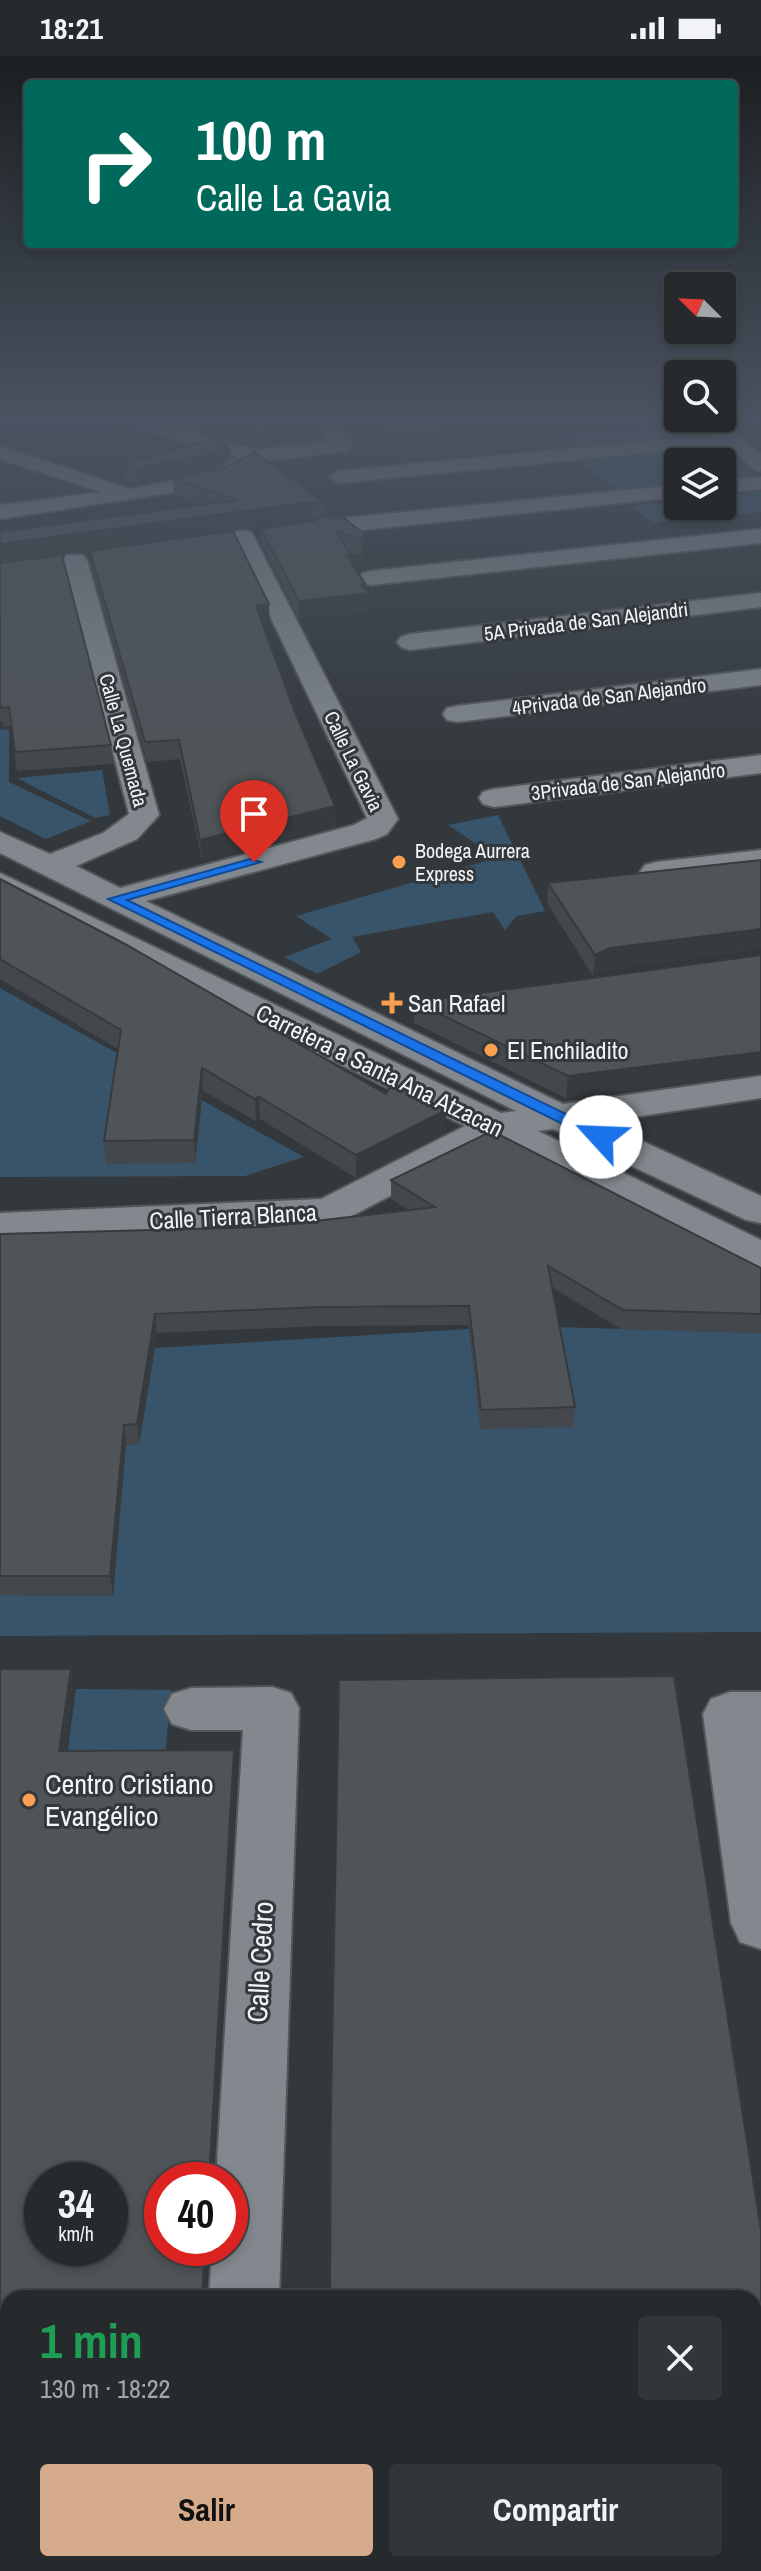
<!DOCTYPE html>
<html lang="es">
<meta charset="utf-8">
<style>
:root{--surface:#262a2d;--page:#323639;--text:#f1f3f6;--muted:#a4a7aa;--line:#424649;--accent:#d6ab8b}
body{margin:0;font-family:"Archivo Narrow",sans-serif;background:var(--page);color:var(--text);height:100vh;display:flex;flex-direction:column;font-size:30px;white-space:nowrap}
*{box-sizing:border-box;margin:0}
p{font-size:26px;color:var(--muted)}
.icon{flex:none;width:44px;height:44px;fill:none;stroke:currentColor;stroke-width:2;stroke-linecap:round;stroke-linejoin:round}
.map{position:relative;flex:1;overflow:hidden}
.drawer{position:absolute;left:0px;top:2234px;width:762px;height:282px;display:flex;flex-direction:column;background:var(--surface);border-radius:24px 24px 0 0;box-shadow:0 4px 12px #0003,0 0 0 2px var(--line)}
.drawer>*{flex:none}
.hud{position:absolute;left:24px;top:24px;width:714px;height:168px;border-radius:8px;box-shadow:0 4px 12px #0003,0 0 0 2px var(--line);background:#00695c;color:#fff;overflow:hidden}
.needle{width:52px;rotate:294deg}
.controls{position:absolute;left:664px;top:216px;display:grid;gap:16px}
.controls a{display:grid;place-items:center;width:72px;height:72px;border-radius:8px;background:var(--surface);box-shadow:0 4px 12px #0003,0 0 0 2px var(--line);font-size:40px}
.speed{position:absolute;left:24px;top:2106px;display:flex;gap:16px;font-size:40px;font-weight:700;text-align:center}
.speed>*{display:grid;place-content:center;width:104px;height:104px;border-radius:50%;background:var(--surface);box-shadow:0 4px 12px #0003,0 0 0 2px var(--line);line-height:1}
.speed small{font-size:20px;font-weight:400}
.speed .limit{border:12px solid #d22;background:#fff;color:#111}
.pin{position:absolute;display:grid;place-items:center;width:68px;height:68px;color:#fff;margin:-82px -34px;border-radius:50% 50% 50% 0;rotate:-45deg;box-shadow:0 0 8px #0007}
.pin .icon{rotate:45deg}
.me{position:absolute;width:88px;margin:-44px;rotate:295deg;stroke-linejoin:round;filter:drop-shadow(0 0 6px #0008)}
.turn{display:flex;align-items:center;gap:28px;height:168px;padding:0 40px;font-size:36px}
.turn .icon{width:104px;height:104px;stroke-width:2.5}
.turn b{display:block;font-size:56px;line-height:68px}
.round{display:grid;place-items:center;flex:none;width:84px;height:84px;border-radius:8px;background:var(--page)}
.headline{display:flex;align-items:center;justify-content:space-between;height:136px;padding:0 40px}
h1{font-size:48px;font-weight:800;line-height:60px;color:#1e9e55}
.button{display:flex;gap:16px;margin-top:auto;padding:16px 40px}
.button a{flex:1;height:92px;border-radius:8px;background:var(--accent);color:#111;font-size:32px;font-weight:800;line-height:92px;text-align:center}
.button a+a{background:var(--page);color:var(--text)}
.status{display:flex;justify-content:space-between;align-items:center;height:56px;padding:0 40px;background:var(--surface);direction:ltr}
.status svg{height:22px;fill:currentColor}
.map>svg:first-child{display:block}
</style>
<div class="status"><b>18:21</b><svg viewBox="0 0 49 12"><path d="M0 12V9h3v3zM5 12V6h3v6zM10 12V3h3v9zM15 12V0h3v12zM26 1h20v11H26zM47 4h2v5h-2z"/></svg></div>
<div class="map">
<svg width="761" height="2515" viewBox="0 0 761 2515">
<rect width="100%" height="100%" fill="#33383c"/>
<g fill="#38546a">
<polygon points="691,367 704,379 575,393 558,380"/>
<polygon points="718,389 755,420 722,423 722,406 678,406 678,428 616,434 575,402"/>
<polygon points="761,436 761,456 653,467 632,450 678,445 678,450 722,450 722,440"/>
<polygon points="9,673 9,726 91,765 46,783 0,760 0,674"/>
<polygon points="102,714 110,759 95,762 17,722"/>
<polygon points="498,759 545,855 517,860 505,874 493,856 352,881 361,896 317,918 284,901 332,883 296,860 497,802 448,769"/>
<polygon points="0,932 304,1101 245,1120 0,1121"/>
<polygon points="555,1271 761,1277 761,1576 0,1580 0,1539 113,1540 0,1395 139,1388 155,1292 469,1273 481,1373"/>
<polygon points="76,1633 171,1634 164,1713 65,1714"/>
</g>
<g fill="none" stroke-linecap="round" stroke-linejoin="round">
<defs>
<g id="minor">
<polygon points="116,362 148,362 255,394 329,385 306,362 328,362 353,387 349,394 342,396 259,406 228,423 196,433 0,463 0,449 101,436 0,403 0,390 130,433 192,421 214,415 237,401 119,366"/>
<polygon points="699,362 718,362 761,398 761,415 754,413 726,389 339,427 328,421 339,415 713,379 701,368"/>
<polygon points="761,421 761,433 722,437 722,425"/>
<polygon points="678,429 678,441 334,477 326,475 323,470 326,465 334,463"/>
<polygon points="761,473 761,487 371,529 363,527 359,522 363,517 371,515"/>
<polygon points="243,474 251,476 254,481 398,763 387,778 376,783 146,845 563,1048 761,1020 761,1042 601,1066 761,1140 761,1167 746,1164 553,1073 538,1075 761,1184 761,1213 746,1209 495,1085 344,1164 329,1167 0,1181 0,1157 321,1143 465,1070 0,840 0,817 501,1057 516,1055 0,797 0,776 50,798 103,777 129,758 63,504 67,499 83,499 87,504 159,759 137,783 76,810 120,832 354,769 367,762 232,481 235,476"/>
<polygon points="761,537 761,551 410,594 401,591 397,586 401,581 410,578"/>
<polygon points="761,613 761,629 457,666 447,664 443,658 447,652 457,650"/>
<polygon points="761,699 761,717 494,751 483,748 479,742 483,736 494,733"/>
<polygon points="761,794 761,812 656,826 645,823 640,816 645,809 656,806"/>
<polygon points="272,1631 291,1637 299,1652 279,2242 209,2242 212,2192 230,2192 230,2124 216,2124 243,1674 191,1674 172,1668 164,1653 172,1638 191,1632"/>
<polygon points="730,1636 761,1636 761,1893 740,1886 731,1867 703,1658 711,1643"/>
<rect x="192" y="2508" width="78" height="7"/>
</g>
</defs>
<use href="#minor" stroke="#53575a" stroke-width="4"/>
<use href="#minor" fill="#82888d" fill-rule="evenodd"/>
</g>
<g fill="#44484c">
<polygon points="155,362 317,362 322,368 323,383 259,390"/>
<polygon points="332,362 471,362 481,371 480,386 391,395 380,385 356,387"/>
<polygon points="485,362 686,362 686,365 499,384 500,376"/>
<polygon points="230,402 213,412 191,418 139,428 126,424 125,408"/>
<polygon points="173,423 325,448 326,460 364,478 364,494 362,500 348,495 350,503 354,508 354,513 365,527 365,532 369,537 370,555 299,563 262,489 261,473 313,465 317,463 202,449 174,439"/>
<polygon points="90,495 270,566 262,567 294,654 335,750 336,771 202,804 180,703 147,706 92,512"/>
<polygon points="0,507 111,689 113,708 17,715 11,670 3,671 3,665 0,665"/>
<polygon points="761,804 761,893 609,913 593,920 547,847 548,827"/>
<polygon points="0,823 446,1076 356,1122 260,1063 256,1065 203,1035 195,1107 106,1108 104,1085 118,993 0,923"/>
<polygon points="761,899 566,1042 414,967 415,946"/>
<polygon points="391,1124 761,1212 761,1277 621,1273 553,1232 575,1351 574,1371 480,1373 469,1269 322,1270 157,1277 139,1388 126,1388 113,1540 0,1539 0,1178 264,1171 409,1154 391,1143"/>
</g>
<g fill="#373b3e">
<polygon points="565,362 686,362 686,365 499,384 500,369"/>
<polygon points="322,368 323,383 259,390 258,375"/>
<polygon points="380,370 380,385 356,387 356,372"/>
<polygon points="481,371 480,386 391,395 391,379"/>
<polygon points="229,387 230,402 213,412 191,418 139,428 138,412"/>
<polygon points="312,446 313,462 0,506 0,488"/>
<polygon points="364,478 364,494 362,500 361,483"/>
<polygon points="365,527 365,538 369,537 370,555 299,563 299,545"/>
<polygon points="269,548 270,566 257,568 256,550"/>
<polygon points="335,750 336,771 202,804 200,784"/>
<polygon points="761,873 761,893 609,913 593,920 595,899 610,892"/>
<polygon points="761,996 761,1018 566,1042 568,1020"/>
<polygon points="202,1012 203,1035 195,1107 194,1084"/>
<polygon points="259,1041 260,1063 256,1065 255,1043"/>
<polygon points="446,1054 446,1076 356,1122 356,1099"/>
<polygon points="155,1258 157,1277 139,1388 137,1368"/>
<polygon points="124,1369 126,1388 113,1540 110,1520"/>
<polygon points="71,1613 74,1632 62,1715 59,1695"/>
<polygon points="234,1694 235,1713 212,2124 209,2124"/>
<polygon points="205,2192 208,2192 205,2242 202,2242"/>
<rect x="183" y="2508" width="4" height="7"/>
</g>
<g fill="#4f5458" stroke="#373b3e" stroke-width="2" fill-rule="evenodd">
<polygon points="209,362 317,362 322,368 258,375"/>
<polygon points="346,362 471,362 481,371 391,379 380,370 356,372"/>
<polygon points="502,362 565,362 500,369"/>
<polygon points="214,382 229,387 212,397 190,402 138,412 125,408"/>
<polygon points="255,396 325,448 312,446 0,488 0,476 238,444 173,423 228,410"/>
<polygon points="324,459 334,463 344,462 364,478 361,483 336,475 350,499 346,499 354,508 351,508 365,527 361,528 369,537 299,545 261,473 313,465"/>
<polygon points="233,475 269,548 256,550 294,654 335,750 200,784 179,684 145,686 90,495"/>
<polygon points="62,499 111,689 15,696 9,651 1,652 0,646 0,507"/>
<polygon points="761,804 761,873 610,892 595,899 548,827"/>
<polygon points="0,823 125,888 386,1038 392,1028 403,1035 407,1033 446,1054 356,1099 259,1041 255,1043 202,1012 194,1084 104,1085 121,974 0,903"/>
<polygon points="761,899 761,996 568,1020 415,946"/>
<polygon points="492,1075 761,1212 761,1258 623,1254 548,1210 575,1351 481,1354 469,1250 322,1251 155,1258 137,1368 124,1369 110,1520 0,1520 0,1178 264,1171 435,1151 391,1124"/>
<path d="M0,1613H71L59,1695L234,1694L209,2124H162V2192H205L202,2242H8V2508H183V2515H0ZM42,2124H110V2192H42Z"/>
<polygon points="674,1620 761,2174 761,2515 327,2515 327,2508 754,2508 754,2242 330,2242 331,2051 339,1624"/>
</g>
<linearGradient id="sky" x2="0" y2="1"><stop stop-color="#1c1f21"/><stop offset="0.51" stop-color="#4a5361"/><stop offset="1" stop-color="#4a5361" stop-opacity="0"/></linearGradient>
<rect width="761" height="714" fill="url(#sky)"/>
<polygon fill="#1a73e8" stroke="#114b97" stroke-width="2" points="250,803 261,806 127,844 607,1078 607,1084 595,1084 108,843"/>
<g fill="#fa9f4f" stroke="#33383c" stroke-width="3">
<circle cx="399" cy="806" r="8"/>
<path d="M388 935h8v8h8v8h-8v8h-8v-8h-8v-8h8z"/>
<circle cx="491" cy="994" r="8"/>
<circle cx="29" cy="1744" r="8"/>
</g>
<g text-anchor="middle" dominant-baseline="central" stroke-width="6" stroke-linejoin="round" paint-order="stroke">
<g font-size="20" fill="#f2f5f8" stroke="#33383c">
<text transform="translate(586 565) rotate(-7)">5A Privada de San Alejandri</text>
<text transform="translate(609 640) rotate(-7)">4Privada de San Alejandro</text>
<text transform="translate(124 684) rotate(75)">Calle La Quemada</text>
<text transform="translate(354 705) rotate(64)">Calle La Gavia</text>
<text transform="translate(628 725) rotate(-7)">3Privada de San Alejandro</text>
</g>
<g font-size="20" fill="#f2f5f8" stroke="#33383c" text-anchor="start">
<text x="415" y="794">Bodega Aurrera<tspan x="415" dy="23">Express</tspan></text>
</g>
<g font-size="24" fill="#f2f5f8" stroke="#33383c" text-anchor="start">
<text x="408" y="947">San Rafael</text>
<text x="507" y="994">El Enchiladito</text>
</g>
<g font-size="24" fill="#f2f5f8" stroke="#33383c">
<text transform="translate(380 1014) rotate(26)">Carretera a Santa Ana Atzacan</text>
<text transform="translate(233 1160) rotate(-3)">Calle Tierra Blanca</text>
</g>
<g font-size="28" fill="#f2f5f8" stroke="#33383c" text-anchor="start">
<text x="45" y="1728">Centro Cristiano<tspan x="45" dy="32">Evangélico</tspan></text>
</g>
<g font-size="28" fill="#f2f5f8" stroke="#33383c">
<text transform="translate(260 1906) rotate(-87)">Calle Cedro</text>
</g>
</g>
</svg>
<div class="controls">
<a><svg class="needle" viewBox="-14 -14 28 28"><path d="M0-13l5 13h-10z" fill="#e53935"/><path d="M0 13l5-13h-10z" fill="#a4a7aa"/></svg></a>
<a><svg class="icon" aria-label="search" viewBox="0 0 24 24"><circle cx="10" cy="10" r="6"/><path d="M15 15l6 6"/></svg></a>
<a><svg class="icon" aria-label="layers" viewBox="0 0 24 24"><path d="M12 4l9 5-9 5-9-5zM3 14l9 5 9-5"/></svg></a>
</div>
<div class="speed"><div>34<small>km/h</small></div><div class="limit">40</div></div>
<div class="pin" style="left:254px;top:806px;background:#d93025"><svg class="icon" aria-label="arrive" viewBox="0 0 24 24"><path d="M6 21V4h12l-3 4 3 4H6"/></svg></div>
<svg class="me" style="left:601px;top:1081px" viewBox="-20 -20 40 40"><circle r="19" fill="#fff"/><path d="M0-13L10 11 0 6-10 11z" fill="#1a73e8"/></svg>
<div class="hud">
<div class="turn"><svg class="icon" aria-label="right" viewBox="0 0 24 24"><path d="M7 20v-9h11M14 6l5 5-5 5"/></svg><div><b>100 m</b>Calle La Gavia</div></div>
</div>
<section class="drawer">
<div class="headline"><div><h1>1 min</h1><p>130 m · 18:22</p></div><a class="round"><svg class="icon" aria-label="close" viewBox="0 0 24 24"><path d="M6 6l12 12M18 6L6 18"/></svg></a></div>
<div class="button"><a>Salir</a><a>Compartir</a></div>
</section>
</div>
